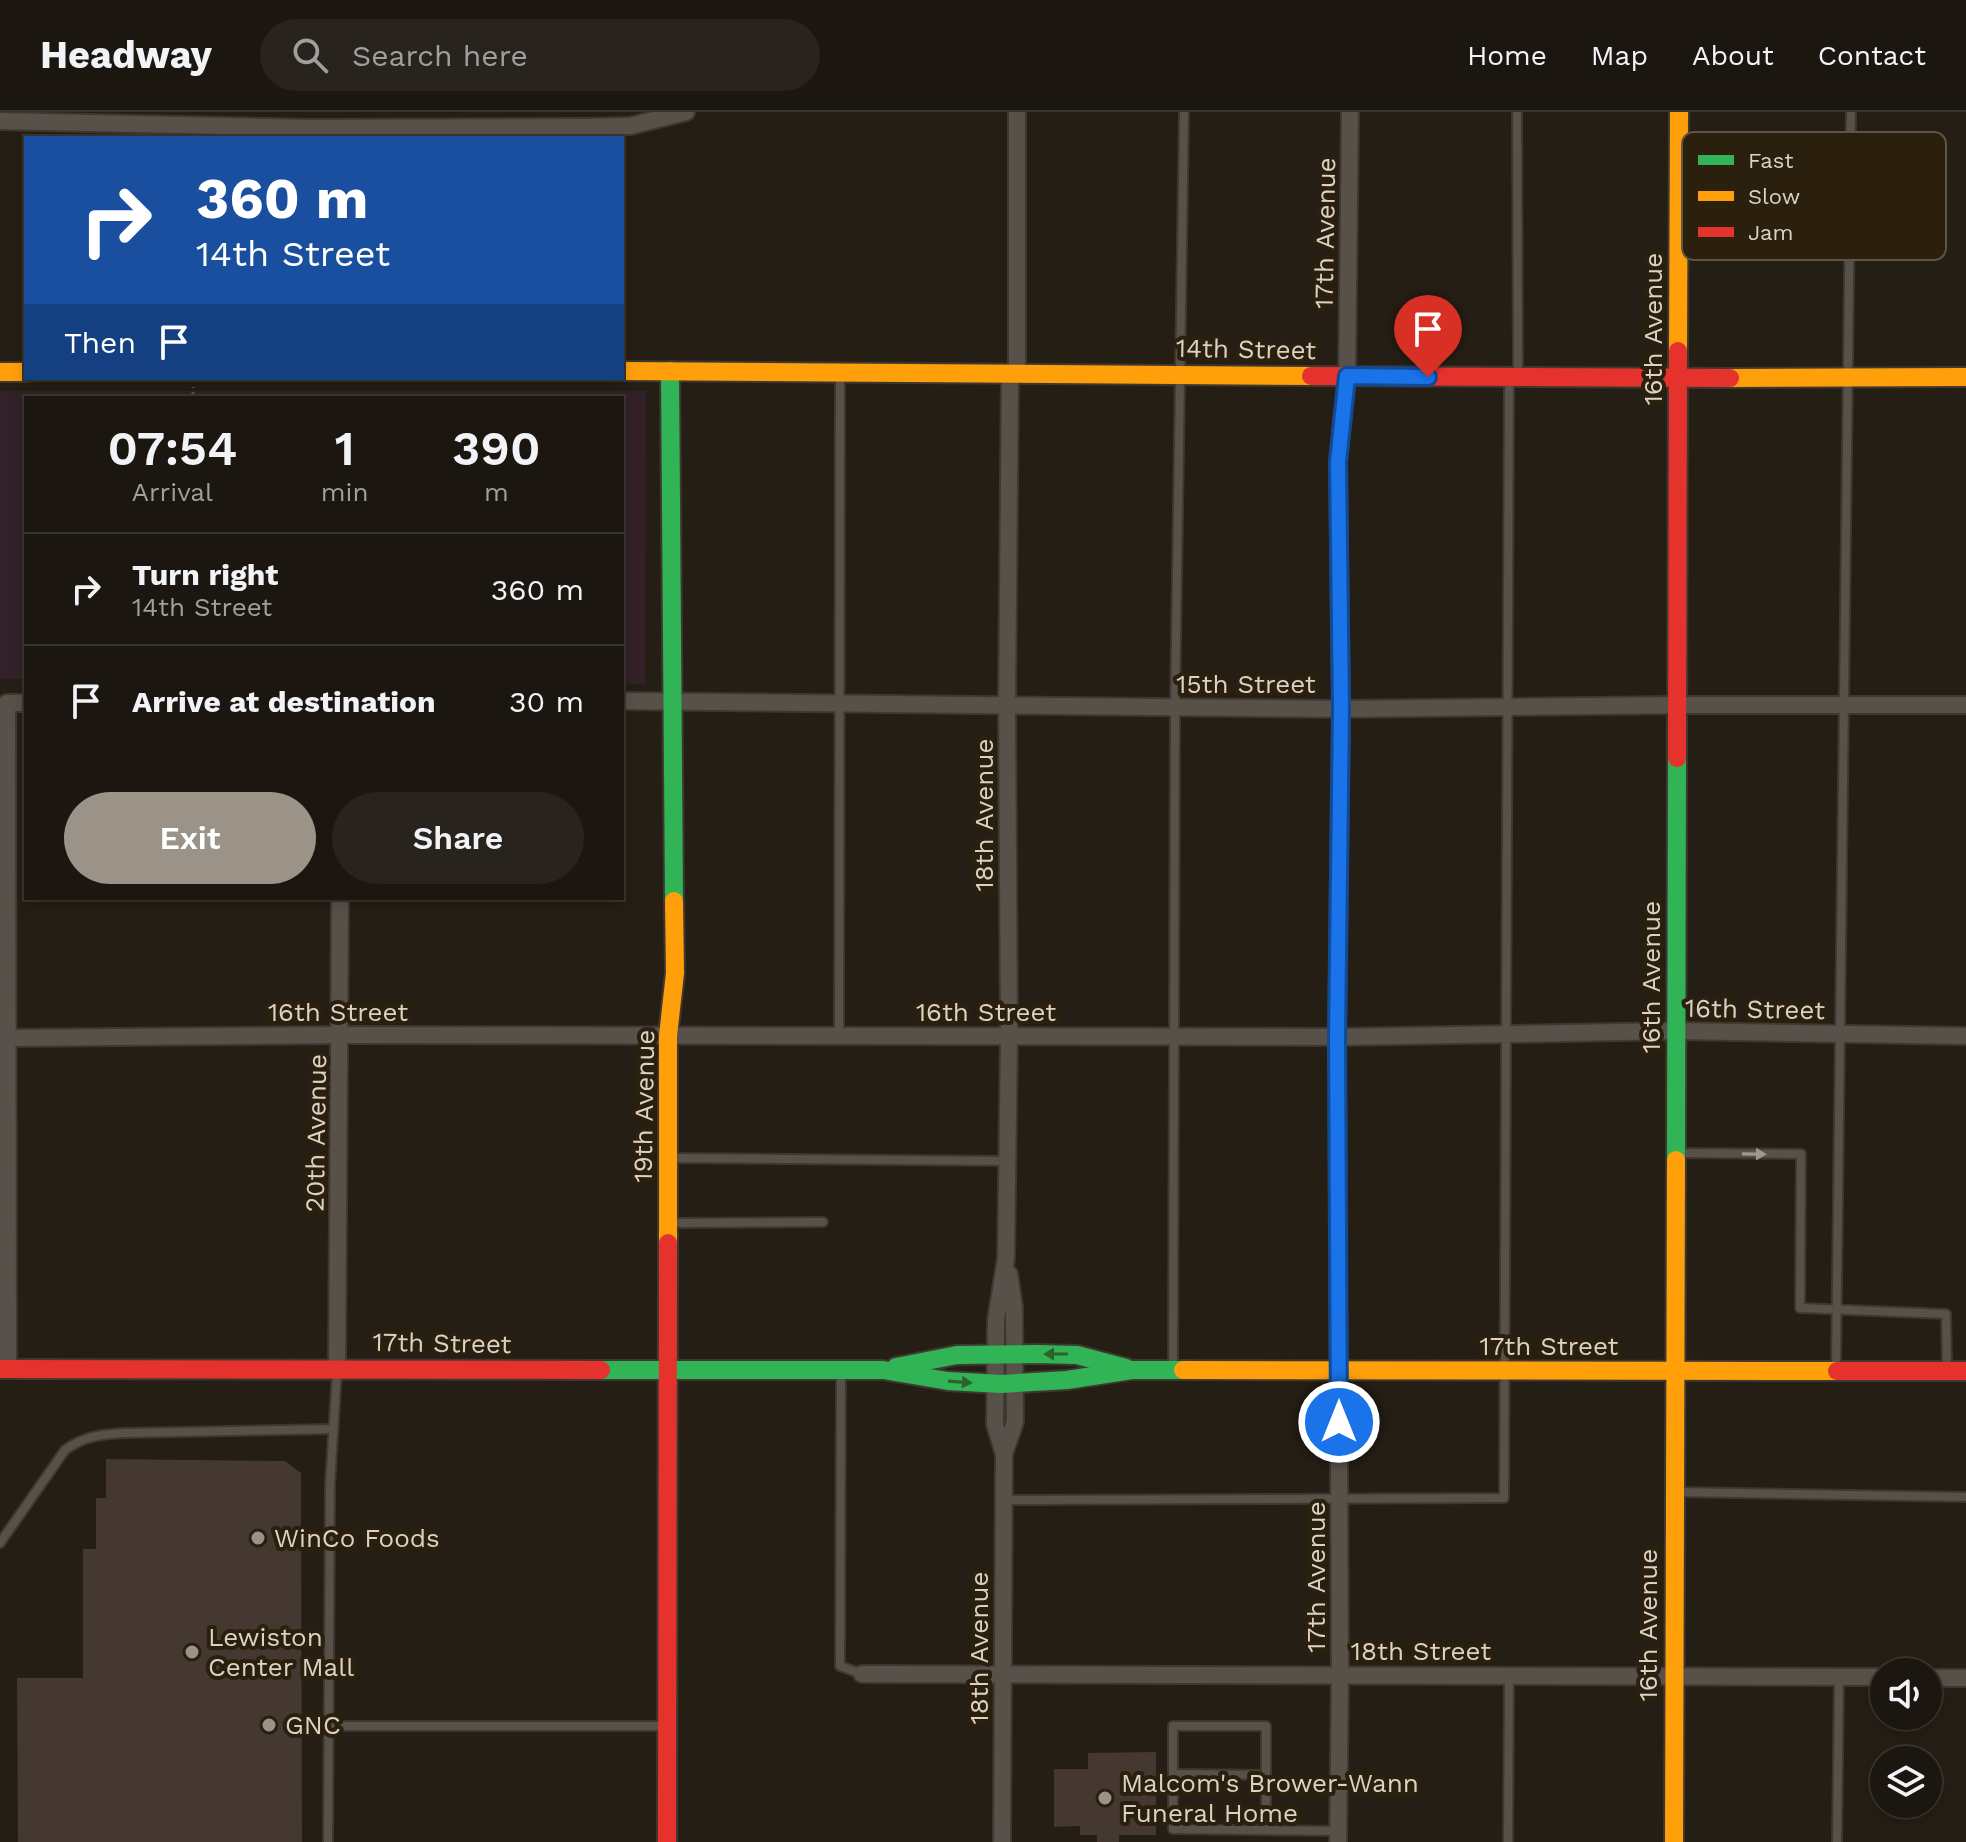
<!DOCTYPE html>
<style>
:root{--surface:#1b160f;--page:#28231d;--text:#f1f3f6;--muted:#a09f9e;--line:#39352f;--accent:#9b9388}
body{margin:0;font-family:"Work Sans",sans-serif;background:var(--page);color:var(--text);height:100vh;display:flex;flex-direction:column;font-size:30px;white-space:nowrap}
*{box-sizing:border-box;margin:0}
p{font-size:26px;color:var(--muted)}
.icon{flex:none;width:44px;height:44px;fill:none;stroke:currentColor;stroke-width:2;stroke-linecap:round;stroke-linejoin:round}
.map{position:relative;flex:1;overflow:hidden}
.details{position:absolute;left:24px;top:284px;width:600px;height:504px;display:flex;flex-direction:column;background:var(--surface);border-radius:0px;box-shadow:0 4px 12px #0003,0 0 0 2px var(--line)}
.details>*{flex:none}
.guide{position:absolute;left:24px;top:24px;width:600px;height:244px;border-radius:0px;box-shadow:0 4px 12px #0003,0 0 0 2px var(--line);background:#1a4fa0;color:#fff;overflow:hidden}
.controls{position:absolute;left:1870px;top:1546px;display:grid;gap:16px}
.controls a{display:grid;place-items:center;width:72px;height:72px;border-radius:50%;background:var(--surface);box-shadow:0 4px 12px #0003,0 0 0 2px var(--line);font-size:40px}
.pin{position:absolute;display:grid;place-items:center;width:68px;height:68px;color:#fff;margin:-82px -34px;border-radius:50% 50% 50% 0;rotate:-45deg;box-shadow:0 0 8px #0007}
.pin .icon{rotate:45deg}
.me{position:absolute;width:88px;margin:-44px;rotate:0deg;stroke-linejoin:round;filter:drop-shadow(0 0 6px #0008)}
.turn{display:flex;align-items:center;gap:28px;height:168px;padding:0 40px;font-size:36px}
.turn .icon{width:104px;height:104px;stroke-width:2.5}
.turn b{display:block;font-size:56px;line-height:68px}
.then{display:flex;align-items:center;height:76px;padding:0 40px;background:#0003;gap:16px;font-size:30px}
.eta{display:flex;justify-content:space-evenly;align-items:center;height:136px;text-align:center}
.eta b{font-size:48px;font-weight:600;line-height:56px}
.action{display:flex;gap:16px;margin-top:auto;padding:16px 40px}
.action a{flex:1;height:92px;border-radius:48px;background:var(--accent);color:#fff;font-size:32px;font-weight:600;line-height:92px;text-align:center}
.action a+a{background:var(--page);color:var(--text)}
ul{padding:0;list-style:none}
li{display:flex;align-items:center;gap:24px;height:112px;padding:0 40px;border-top:2px solid var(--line)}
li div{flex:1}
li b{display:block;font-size:30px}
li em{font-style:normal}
header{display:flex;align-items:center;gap:48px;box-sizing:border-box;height:112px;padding:0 40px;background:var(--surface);border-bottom:2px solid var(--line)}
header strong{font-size:38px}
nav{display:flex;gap:44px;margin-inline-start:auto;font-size:28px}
.search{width:560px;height:72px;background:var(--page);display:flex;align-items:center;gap:20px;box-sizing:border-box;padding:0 28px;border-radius:44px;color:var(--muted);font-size:30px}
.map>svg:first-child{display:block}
</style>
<header>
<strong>Headway</strong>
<div class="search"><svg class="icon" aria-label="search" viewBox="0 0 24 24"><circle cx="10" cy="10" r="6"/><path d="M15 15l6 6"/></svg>Search here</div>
<nav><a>Home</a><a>Map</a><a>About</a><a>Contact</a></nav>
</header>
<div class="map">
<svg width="1966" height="1730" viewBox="0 0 1966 1730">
<rect width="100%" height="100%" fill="#241e14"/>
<polygon fill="#322128" points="0,279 646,279 645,572 622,571 622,286 26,286 26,567 0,567"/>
<polygon fill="#2e3311" points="622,305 625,305 622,518"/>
<g fill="#453830">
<polygon points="106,1347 285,1349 301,1361 302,1730 18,1730 17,1566 83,1566 83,1437 96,1437 96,1386 106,1386"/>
<polygon points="1156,1640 1156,1723 1119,1723 1119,1730 1097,1730 1097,1723 1080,1723 1080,1714 1054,1715 1054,1657 1088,1657 1088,1641"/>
</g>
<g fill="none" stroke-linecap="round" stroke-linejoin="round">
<defs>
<g id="lane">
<polyline points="1517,0 1518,263"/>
<polyline points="839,924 840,261"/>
<polyline points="1677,1041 1801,1042 1800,1196 1946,1202 1947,1257"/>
<polyline points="669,1046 1007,1049"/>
<polyline points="670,1111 823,1110"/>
<polyline points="1173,1255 1175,596 1184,0"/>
<polyline points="1836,1255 1851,0"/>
<polyline points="841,1259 840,1554 862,1562"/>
<polyline points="1675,1380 1966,1385"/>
<polyline points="1004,1388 1504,1386 1509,266"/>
<path d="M0,1431L65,1338C84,1324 102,1322 126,1321L333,1317"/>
<polyline points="329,1614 663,1614"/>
<polyline points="1173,1662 1266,1663"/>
<polyline points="1266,1718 1266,1614 1173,1614 1173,1717 1338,1719"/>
<polyline points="328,1730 330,1373 337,1259"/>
<polyline points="1508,1730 1509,1564"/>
<polyline points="1837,1730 1839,1565"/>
</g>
<g id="street">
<polyline points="1017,0 1017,260"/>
<polyline points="0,9 310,16 586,15 630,14 686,0"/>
<polyline points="622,589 1341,597 1677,593 1966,593"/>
<polyline points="6,926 341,923 1337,925 1676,919 1966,924"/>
<polyline points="337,1256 340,786"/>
<polyline points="8,1257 7,591 26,591"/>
<polyline points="1004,1342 1015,1310 1014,1195 1009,1162"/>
<polyline points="862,1562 1884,1565"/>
<polyline points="1928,1566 1966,1566"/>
<polyline points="1002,1730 1004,1342 995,1313 996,1208 1006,1146 1009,924 1007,591 1010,260"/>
<polyline points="1338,1730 1340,1563 1337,925 1341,597 1338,350 1347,264 1350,0"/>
</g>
<g id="fast">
<polyline points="670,259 674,789"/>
<polyline points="1676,1048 1677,646"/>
<polyline points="896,1255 957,1243 1037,1242 1077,1243 1126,1256"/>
<polyline points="601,1258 883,1258 948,1269 1001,1272 1067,1268 1132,1258 1183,1258"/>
</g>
<g id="slow">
<polyline points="1678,239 1679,0"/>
<polyline points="622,259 1311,264"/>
<polyline points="0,260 26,260"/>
<polyline points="1730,266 1966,265"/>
<polyline points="668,1131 668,924 675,861 674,789"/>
<polyline points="1183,1258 1837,1259"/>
<polyline points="1674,1730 1676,1048"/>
</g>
<g id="jam">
<polyline points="1311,264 1730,266"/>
<polyline points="1677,646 1678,239"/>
<polyline points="0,1257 601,1258"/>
<polyline points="1837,1259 1966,1259"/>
<polyline points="667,1730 668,1131"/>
</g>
</defs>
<use href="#lane" stroke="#3f3831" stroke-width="12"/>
<use href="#street" stroke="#3f3831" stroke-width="20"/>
<use href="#fast" stroke="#3f3831" stroke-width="22"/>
<use href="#slow" stroke="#3f3831" stroke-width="22"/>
<use href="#jam" stroke="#3f3831" stroke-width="22"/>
<polyline stroke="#59544c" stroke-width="3" stroke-dasharray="6 4" stroke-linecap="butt" points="193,286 193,275"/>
<use href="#lane" stroke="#57514a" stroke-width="8"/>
<use href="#street" stroke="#57514a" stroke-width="16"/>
<use href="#fast" stroke="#30b455" stroke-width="18"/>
<use href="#slow" stroke="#ff9f0a" stroke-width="18"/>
<use href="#jam" stroke="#e5322d" stroke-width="18"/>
</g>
<defs><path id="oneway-solid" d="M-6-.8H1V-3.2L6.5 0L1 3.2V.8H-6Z" transform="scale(2)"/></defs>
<use fill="#a0988f" href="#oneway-solid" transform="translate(1754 1042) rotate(1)"/>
<g fill="#2d622d">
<use href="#oneway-solid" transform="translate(1056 1242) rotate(-180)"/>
<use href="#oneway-solid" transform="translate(960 1270) rotate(4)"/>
</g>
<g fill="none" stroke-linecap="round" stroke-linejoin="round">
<defs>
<polyline id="route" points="1339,1310 1337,925 1341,597 1338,350 1347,264 1428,265"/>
</defs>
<use href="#route" stroke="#114b97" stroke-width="20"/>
<use href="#route" stroke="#1a73e8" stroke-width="14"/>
</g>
<g fill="#9b9388" stroke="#2b1f0d" stroke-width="3">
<circle cx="258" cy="1426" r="8"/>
<circle cx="192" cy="1540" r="8"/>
<circle cx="269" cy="1613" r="8"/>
<circle cx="1105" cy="1686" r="8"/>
</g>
<g text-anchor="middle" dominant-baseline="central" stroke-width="8" stroke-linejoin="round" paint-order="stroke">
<g font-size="26" fill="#dbd2c7" stroke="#2b1f0d">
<text transform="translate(1325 121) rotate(-89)">17th Avenue</text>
<text transform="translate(1653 217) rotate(-90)">16th Avenue</text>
<text transform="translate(1246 237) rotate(1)">14th Street</text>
<text x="1246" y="572">15th Street</text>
<text transform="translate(984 703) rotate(-90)">18th Avenue</text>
<text transform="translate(1651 865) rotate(-90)">16th Avenue</text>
<text transform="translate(1755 897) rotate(1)">16th Street</text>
<text x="338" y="900">16th Street</text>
<text x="986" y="900">16th Street</text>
<text transform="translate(644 994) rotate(-89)">19th Avenue</text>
<text transform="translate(316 1021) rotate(-89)">20th Avenue</text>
<text transform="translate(442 1231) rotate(1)">17th Street</text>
<text x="1549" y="1234">17th Street</text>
<text transform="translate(1316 1465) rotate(-90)">17th Avenue</text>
<text transform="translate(1648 1513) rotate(-90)">16th Avenue</text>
<text transform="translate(979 1536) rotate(-90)">18th Avenue</text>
<text x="1421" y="1539">18th Street</text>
</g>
<g font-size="26" fill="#dbd2c7" stroke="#2b1f0d" text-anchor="start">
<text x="274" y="1426">WinCo Foods</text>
<text x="208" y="1525">Lewiston<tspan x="208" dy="30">Center Mall</tspan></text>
<text x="285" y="1613">GNC</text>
<text x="1121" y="1671">Malcom's Brower-Wann<tspan x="1121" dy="30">Funeral Home</tspan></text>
</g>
</g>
<rect x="1682" y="20" width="264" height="128" rx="12" fill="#2b1f0d" stroke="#605545" stroke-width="2"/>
<rect x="1698" y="43" width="36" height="10" fill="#30b455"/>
<rect x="1698" y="79" width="36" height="10" fill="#ff9f0a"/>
<rect x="1698" y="115" width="36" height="10" fill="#e5322d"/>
<g font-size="22" fill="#dbd2c7">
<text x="1748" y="56">Fast</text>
<text x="1748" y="92">Slow</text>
<text x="1748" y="128">Jam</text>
</g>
</svg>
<div class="controls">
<a><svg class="icon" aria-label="sound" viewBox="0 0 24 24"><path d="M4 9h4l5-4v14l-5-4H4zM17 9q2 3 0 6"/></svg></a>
<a><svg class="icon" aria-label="layers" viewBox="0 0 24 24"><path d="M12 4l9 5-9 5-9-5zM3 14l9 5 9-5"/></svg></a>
</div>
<div class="pin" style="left:1428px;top:265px;background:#d93025"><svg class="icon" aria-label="arrive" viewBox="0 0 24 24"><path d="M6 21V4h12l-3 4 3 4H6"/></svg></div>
<svg class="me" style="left:1339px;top:1310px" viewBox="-20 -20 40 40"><circle r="17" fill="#1a73e8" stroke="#fff" stroke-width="3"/><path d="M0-11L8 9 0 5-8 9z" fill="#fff"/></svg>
<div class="guide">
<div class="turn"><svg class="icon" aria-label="right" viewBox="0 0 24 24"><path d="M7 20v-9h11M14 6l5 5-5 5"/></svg><div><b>360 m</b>14th Street</div></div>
<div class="then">Then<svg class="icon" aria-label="arrive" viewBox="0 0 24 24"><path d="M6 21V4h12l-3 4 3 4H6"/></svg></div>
</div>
<section class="details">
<div class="eta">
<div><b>07:54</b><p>Arrival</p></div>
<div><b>1</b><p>min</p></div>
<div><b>390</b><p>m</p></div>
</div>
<ul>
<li><svg class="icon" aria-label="right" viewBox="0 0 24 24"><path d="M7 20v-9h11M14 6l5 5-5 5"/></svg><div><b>Turn right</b><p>14th Street</p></div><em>360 m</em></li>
<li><svg class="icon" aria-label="arrive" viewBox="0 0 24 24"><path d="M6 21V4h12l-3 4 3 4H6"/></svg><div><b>Arrive at destination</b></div><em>30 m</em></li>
</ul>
<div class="action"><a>Exit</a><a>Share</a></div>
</section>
</div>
